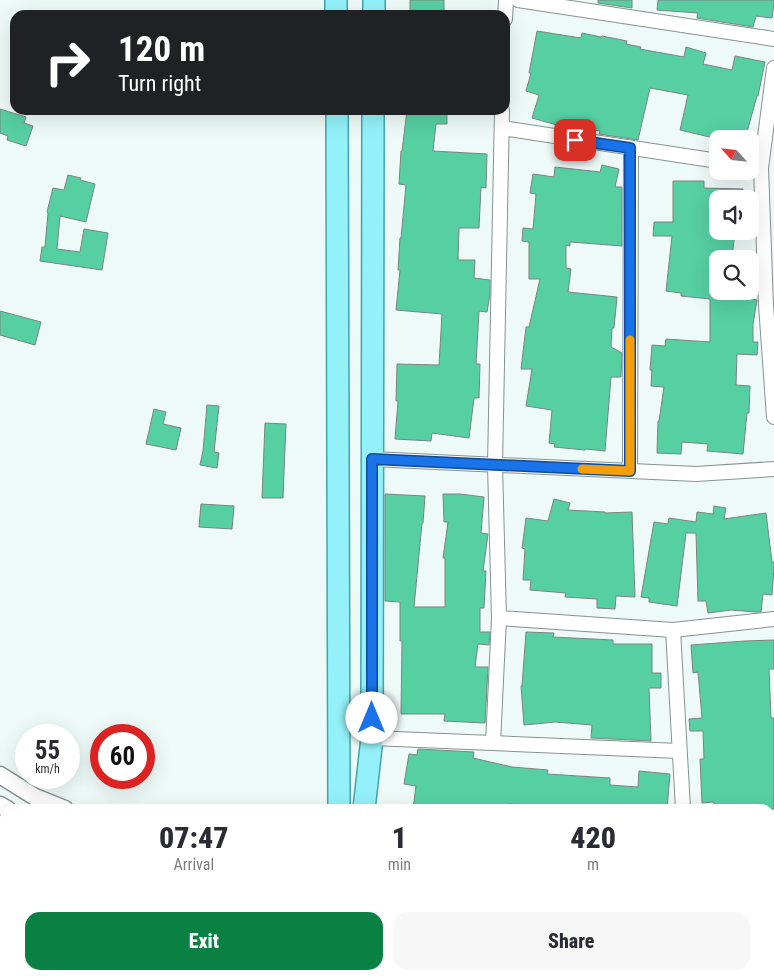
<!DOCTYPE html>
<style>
:root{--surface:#fff;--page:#f7f7f7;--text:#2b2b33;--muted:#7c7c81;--accent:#0b8043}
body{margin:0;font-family:"Roboto Condensed",sans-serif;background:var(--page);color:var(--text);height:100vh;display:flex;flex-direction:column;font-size:19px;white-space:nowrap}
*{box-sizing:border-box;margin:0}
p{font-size:16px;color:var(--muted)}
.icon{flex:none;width:28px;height:28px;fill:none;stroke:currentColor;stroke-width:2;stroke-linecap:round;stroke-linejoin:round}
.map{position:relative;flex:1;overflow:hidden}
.panel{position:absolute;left:0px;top:804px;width:775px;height:176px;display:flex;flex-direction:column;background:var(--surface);border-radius:15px 15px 0 0;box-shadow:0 5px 20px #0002}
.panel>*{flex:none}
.top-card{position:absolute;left:10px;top:10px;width:500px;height:105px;border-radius:15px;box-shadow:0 5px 20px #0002;background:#202124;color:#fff;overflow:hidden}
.needle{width:32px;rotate:297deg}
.buttons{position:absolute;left:709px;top:130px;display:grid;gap:10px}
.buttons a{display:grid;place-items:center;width:50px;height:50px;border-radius:10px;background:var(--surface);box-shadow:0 5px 20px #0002;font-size:25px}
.speed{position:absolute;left:15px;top:724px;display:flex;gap:10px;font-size:25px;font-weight:700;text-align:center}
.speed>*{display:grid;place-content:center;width:65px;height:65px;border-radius:50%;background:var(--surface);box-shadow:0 5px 20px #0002;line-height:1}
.speed small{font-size:12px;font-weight:400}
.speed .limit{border:8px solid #d22;background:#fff;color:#111}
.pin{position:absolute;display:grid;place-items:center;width:42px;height:42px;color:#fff;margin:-21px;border-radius:10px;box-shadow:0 2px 8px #0006}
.me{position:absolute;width:55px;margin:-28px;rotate:0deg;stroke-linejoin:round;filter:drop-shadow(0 0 4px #0008)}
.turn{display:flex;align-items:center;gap:18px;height:105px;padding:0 25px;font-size:22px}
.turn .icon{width:65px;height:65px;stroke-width:2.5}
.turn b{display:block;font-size:35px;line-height:42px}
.eta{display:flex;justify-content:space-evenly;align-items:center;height:85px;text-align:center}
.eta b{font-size:30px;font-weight:800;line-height:35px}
.action{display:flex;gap:10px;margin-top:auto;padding:10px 25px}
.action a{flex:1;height:58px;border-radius:15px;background:var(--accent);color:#fff;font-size:20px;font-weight:800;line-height:58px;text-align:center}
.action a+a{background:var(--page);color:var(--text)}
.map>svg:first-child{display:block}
</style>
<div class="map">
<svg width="774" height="979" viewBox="0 0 774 979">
<rect width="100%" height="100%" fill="#edfaf8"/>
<polygon fill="#a0efa9" points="770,936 774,936 774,979 427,979 427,975 770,975"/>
<g fill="#56cfa3" stroke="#7a8580">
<polygon points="410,0 444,0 444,12 410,13"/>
<polygon points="598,0 632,0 632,8 598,3"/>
<polygon points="658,0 774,0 774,3 772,18 756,16 753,27 697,18 698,13 657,10"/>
<polygon points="537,31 581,38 582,33 601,37 602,36 627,41 626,44 641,47 640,49 684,57 686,47 706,53 703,64 732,70 735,56 765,62 758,96 757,96 745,139 718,139 680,130 688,95 650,88 638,140 599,134 600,131 558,124 557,125 532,118 539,95 526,91 531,73 529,73"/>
<polygon points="0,109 26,117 24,123 33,126 26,146 7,140 8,136 0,133"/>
<polygon points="407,110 447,110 447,124 436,124 433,151 487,154 486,188 481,187 479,228 459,228 458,260 475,260 474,278 490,280 490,294 487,312 479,311 476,364 480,364 479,398 474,398 469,438 432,433 431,441 395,439 398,401 396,401 397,364 439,365 442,314 396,310 400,270 398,270 400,238 401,238 406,185 399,184 401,151 402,151"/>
<polygon points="602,165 619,169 615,187 622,187 622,246 570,242 570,246 566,245 566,268 571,269 568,292 617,297 614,328 612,328 611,347 622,353 621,377 611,377 605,451 586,449 585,450 554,447 555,444 549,443 552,410 526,406 532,369 521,369 526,327 529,327 540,279 529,279 529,242 522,241 523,228 533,229 536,194 530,193 533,174 554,177 555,167 600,172"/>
<polygon points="68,175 81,178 80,180 95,184 86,222 60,216 57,249 80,252 84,229 108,233 102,270 40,261 42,247 45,247 48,213 47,212 53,188 64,190"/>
<polygon points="673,181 704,181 704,188 743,189 743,199 718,199 718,231 735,231 732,259 718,257 718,291 741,291 741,297 757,300 753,324 753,342 758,342 757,355 737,354 736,385 750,386 749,413 747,413 743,454 707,451 708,444 682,442 681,454 657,453 658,421 659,421 664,387 651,386 652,370 650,370 652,345 665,346 666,339 710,342 710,299 681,296 681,293 666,291 672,236 653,236 654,222 673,222"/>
<polygon points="0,311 41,322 35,345 0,335"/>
<polygon points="207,405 219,406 214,452 219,453 217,468 200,465 203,451"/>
<polygon points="154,409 166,412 163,424 181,428 176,450 146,444"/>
<polygon points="265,423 286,424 283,498 262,498"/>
<polygon points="385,494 425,496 423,523 422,523 414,607 445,607 445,558 443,558 448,522 444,522 443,494 460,494 484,497 481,533 488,534 483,571 486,571 484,608 480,608 480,632 490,632 489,645 478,644 475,667 488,667 485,723 444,721 445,714 401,714 402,641 400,641 400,602 385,601"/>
<polygon points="554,499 570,503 568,510 605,512 605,513 632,512 635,597 616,596 615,609 597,608 597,599 565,597 566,593 530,590 531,580 523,580 525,549 522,548 526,518 548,521"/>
<polygon points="201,504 234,506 232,529 199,527"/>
<polygon points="714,506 726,508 724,519 766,513 772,562 774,562 774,567 772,595 763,594 761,612 755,612 731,610 708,613 706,601 698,601 696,533 686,533 677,606 649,602 649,598 641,597 654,522 668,524 669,518 696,522 697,512 713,514"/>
<polygon points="526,632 554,633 553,637 613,640 613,644 652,644 652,673 661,673 661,688 649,688 651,741 591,738 592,725 555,722 524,725 521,686 522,686"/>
<polygon points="774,640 774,669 769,669 771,718 774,718 774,809 714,809 714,802 702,803 700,759 704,759 703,731 690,731 689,719 702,718 698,672 693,673 691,645 745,641"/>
<polygon points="418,749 474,752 473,758 512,767 548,770 547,774 610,778 610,785 638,787 639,771 670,774 667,809 580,809 509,804 509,809 413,809 416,786 404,784 409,754 417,755"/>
</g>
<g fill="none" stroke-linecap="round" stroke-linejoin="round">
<defs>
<g id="minor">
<polyline points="518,0 774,39"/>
<polyline points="505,19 506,0"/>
<polyline points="774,68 761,168 766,305 774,417"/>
<polyline points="502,110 495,465 499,618 673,630 774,619"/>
<polyline points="502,128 718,161"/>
<polyline points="372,459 696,474 774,469"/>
<polyline points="630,471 631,148"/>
<polyline points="673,630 683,809"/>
<polyline points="372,738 679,751"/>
<polyline points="493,743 499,618"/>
</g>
<g id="tertiary">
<polyline points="0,775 35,797 65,809"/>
<polyline points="0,805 7,809"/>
<polyline points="770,876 774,876"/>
<polyline points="770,908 774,908"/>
</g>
<g id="primary">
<polyline points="336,0 336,15"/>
<polyline points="374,15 374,0"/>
<polyline points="337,110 339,809"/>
<polyline points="364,809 372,738 373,110"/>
<polyline points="338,979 338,975"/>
<polyline points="361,979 361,975"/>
<polyline points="390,979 392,975"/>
</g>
</defs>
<use href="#minor" stroke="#869290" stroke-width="16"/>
<use href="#tertiary" stroke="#869290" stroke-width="19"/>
<use href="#primary" stroke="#3fa5ae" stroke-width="24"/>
<use href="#minor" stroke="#fff" stroke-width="14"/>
<use href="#tertiary" stroke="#fff" stroke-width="16"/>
<use href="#primary" stroke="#94f1f9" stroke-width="21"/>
</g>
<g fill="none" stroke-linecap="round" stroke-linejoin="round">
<defs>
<polyline id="route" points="372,718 372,459 630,471 630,148 575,140"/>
</defs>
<use href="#route" stroke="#114b97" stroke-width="12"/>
<use href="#route" stroke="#1a73e8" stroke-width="9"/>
<polyline stroke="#f59e0b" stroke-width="9" points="582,469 630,471 630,340"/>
</g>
</svg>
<div class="buttons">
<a><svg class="needle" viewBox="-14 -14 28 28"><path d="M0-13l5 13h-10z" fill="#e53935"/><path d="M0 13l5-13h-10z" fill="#7c7c81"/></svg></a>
<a><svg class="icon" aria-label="sound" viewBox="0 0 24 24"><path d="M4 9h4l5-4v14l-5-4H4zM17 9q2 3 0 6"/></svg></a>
<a><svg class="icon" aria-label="search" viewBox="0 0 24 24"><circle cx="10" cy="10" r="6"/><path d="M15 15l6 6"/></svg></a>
</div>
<div class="speed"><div>55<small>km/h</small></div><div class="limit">60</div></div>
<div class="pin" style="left:575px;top:140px;background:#d93025"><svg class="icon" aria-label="arrive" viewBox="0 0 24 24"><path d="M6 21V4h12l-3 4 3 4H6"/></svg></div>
<svg class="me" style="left:372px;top:718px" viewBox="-20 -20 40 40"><circle r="19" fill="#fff"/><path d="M0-13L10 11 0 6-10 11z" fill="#1a73e8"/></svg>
<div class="top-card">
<div class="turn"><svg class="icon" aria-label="right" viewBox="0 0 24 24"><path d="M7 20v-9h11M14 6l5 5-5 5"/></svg><div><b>120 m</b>Turn right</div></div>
</div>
<section class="panel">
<div class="eta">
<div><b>07:47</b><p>Arrival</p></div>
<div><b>1</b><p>min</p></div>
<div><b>420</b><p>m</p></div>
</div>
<div class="action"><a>Exit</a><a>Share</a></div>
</section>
</div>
